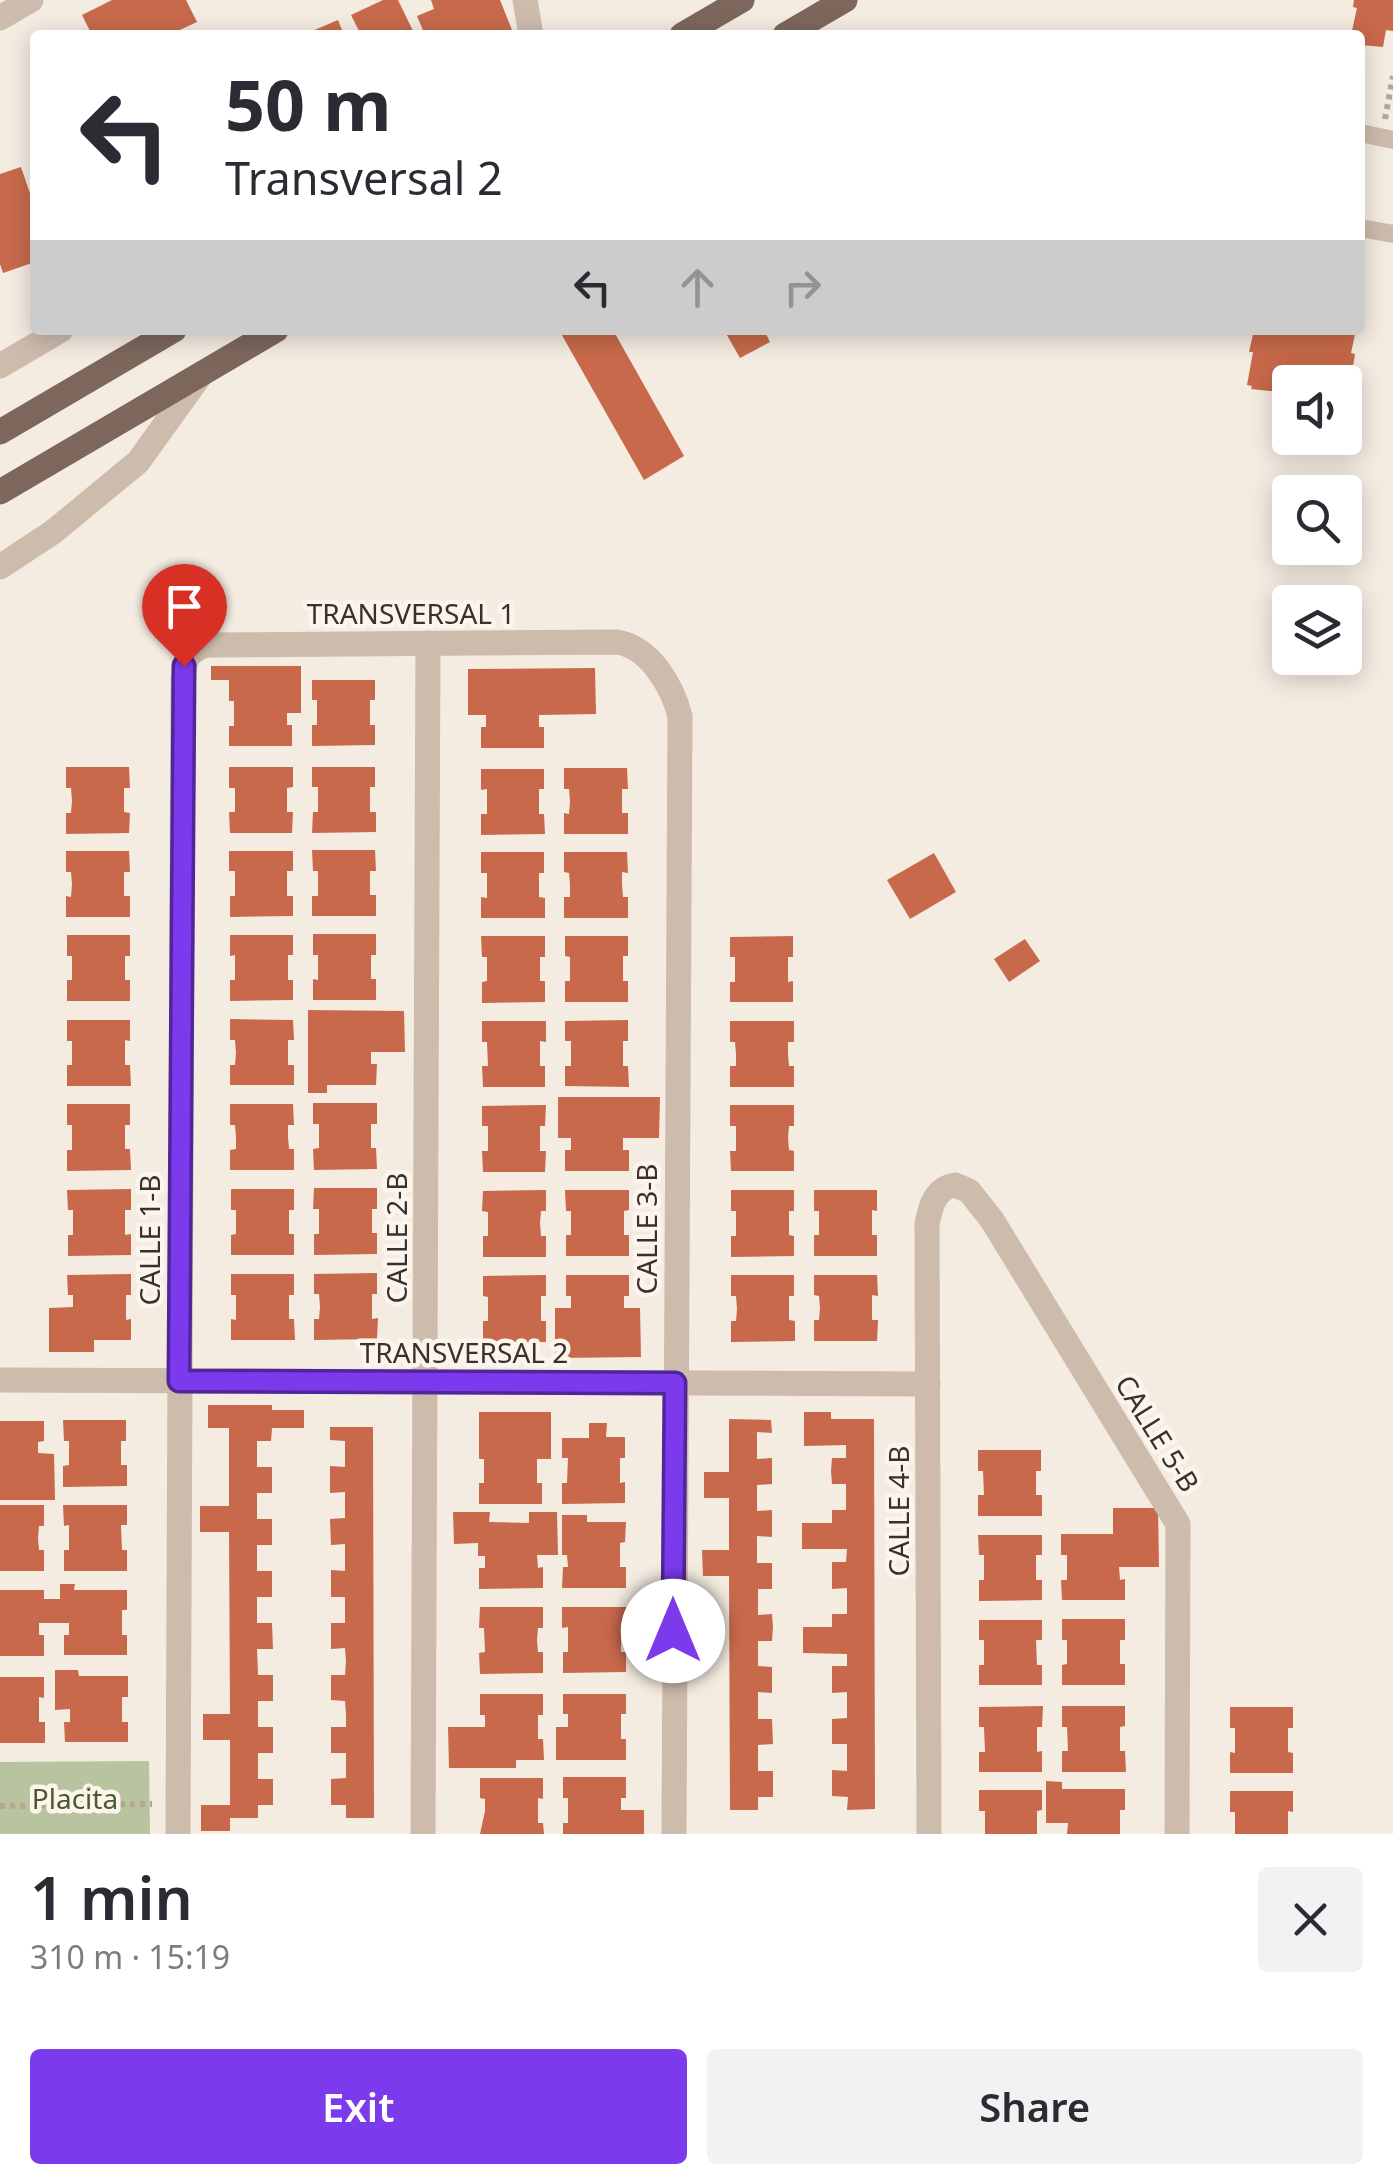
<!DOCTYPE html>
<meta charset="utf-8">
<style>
:root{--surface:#fff;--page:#f2f2f3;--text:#2b2b33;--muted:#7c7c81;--accent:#7c3aed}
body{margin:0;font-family:"Noto Sans",sans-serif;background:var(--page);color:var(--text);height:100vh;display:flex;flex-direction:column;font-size:38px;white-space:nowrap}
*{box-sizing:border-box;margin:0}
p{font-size:32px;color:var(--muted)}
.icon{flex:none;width:55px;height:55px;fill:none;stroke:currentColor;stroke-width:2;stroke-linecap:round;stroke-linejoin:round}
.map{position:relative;height:1834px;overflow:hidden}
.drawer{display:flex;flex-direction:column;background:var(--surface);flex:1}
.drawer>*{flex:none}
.guide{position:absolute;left:30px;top:30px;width:1335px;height:305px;border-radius:10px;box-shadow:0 5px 25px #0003;background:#fff;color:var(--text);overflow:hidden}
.buttons{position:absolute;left:1272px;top:365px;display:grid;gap:20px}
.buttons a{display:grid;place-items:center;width:90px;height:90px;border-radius:10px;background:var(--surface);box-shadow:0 5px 25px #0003;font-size:50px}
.pin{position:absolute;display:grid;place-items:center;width:85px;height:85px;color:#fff;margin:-102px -42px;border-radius:50% 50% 50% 0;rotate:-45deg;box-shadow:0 0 10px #0007}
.pin .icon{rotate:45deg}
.me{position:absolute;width:110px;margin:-55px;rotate:0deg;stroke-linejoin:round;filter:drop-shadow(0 0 8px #0008)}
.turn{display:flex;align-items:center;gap:35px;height:210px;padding:0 30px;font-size:45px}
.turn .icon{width:130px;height:130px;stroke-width:2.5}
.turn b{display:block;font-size:70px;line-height:85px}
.lanes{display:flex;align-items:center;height:95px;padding:0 30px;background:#0003;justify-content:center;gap:50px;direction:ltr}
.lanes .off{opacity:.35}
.round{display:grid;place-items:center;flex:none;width:105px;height:105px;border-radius:10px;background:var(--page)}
.headline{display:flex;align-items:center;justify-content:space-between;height:170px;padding:0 30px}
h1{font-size:60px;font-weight:600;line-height:75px}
.primary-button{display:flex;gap:20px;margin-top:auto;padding:20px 30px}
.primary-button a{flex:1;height:115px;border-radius:10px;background:var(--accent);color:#fff;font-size:40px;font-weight:600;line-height:115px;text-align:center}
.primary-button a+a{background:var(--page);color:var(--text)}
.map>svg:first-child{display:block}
</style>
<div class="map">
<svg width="1393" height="1834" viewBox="0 0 1393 1834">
<rect width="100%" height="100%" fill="#f4ebe1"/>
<polygon fill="#b8c4a0" points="149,1761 150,1834 0,1834 0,1762"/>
<g fill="#c8694b">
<polygon points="112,0 186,0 197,22 169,35 92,35 82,15"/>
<polygon points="383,0 398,0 415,35 361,35 351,15"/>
<polygon points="431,0 500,0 514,35 425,35 417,16 434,9"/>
<polygon points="1354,0 1393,0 1393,31 1386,30 1383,47 1360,45 1360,35 1351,35 1357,8 1353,7"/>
<polygon points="338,20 344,35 303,35"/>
<polygon points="21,167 35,208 35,262 3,273 0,264 0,174"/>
<polygon points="559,330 613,330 684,456 644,480"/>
<polygon points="724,330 764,330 770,342 740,358"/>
<polygon points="1257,330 1356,330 1351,353 1355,354 1352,372 1348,371 1346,382 1312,382 1283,375 1279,392 1251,389 1252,386 1247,385 1253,352 1249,352 1253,334 1256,335"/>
<polygon points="211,666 301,666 301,713 287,713 287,725 292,725 292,746 229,746 229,726 234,726 234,701 229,701 229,680 211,680"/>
<polygon points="595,668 596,714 539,715 539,727 544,727 544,748 481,748 481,727 486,727 486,715 468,715 468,669"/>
<polygon points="312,680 375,680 375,700 370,700 370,725 375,725 375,745 312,746 312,725 317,725 317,700 312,700"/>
<polygon points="66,767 129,767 130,788 124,788 124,812 130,813 129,833 66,834 66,813 71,813 72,801 71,788 66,788"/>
<polygon points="229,767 293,767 293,787 287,788 287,812 293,812 292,833 230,833 229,812 235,812 235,788 229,788"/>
<polygon points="312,767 375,767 375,787 370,787 370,812 376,812 376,832 312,833 313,812 318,812 318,787 312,787"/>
<polygon points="564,768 627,768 628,789 622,789 622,813 628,813 628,834 564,834 564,813 569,814 570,801 569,789 564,789"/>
<polygon points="481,769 544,769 544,789 539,789 539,814 544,814 545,834 481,835 481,814 487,814 487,789 481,790"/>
<polygon points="312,850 375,850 376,871 370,871 370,895 376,895 376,916 312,916 312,896 318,896 318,871 313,871"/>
<polygon points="66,851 129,851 130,872 124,872 124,896 130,896 130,917 66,917 66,896 71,897 72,884 71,872 66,872"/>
<polygon points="229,851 293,851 293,871 287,871 287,896 293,896 293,916 230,917 230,896 235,896 235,871 229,871"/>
<polygon points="481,852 544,852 544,873 539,873 539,897 545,898 545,918 481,918 481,897 487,898 487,873 481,873"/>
<polygon points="564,852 627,852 628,873 622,872 622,884 623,897 628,897 628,918 564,918 564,897 570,897 570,885 569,873 564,872"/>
<polygon points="934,853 956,892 910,919 887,880"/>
<polygon points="313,934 376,934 376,955 371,955 371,979 376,979 376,1000 313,1000 313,979 318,980 318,955 313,955"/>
<polygon points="67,935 130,935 130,956 125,956 125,980 130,980 130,1001 67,1001 67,980 72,980 72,956 67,956"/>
<polygon points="230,935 293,935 293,955 288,955 288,980 293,980 293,1000 230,1001 230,980 235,980 235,955 230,956"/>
<polygon points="481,936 545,936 545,957 540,957 540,981 545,981 545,1002 482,1003 482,982 487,981 487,957 482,957"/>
<polygon points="565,936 628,936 628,956 623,956 623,981 628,981 628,1002 565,1002 565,981 570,981 570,957 565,956"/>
<polygon points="793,936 793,957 788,957 788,982 793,981 793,1002 730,1002 730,982 735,982 735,957 730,957 730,937"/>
<polygon points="1025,939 1040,961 1009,982 994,959"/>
<polygon points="308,1010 404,1011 405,1052 371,1052 371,1064 377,1064 376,1085 327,1085 327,1093 308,1093"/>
<polygon points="230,1019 293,1020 294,1040 288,1040 288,1065 294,1065 294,1085 230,1085 230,1065 235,1065 236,1053 235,1040 230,1040"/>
<polygon points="67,1020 130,1020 130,1041 125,1040 125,1065 130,1065 131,1086 67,1086 67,1065 72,1065 72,1041 67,1041"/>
<polygon points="628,1020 628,1041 623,1041 623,1066 628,1066 629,1087 565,1086 565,1066 571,1066 571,1041 565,1041 565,1021"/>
<polygon points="482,1021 546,1021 546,1042 540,1041 540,1066 545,1066 545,1087 483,1087 482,1066 488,1066 487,1042 482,1042"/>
<polygon points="730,1021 794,1021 794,1042 788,1042 788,1054 789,1066 794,1066 794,1087 730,1087 730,1066 736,1066 736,1054 735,1042 730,1042"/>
<polygon points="558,1097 660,1097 659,1138 623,1138 623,1150 629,1150 629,1171 565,1171 565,1150 571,1150 571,1138 558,1138"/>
<polygon points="313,1103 377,1103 377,1124 371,1124 371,1148 376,1148 377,1169 314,1170 313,1149 319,1148 319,1124 313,1124"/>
<polygon points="67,1104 130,1104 130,1125 125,1125 125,1149 130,1149 131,1170 67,1171 67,1150 72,1150 72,1125 67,1125"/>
<polygon points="230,1104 293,1104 294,1125 288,1125 288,1137 289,1149 294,1149 294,1170 230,1170 230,1150 236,1149 236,1137 235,1125 230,1125"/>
<polygon points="546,1105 545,1126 540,1126 540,1151 546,1151 545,1172 483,1172 482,1151 488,1151 488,1126 482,1126 482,1106"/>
<polygon points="730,1105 794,1105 794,1126 789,1126 788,1138 789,1150 794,1151 794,1171 731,1171 730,1151 736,1151 736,1126 730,1126"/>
<polygon points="314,1188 377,1188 377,1209 372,1209 372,1233 377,1233 377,1254 314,1255 314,1234 319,1234 319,1209 313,1209"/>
<polygon points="131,1189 131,1210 125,1210 125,1235 131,1234 131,1255 68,1256 68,1235 73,1235 73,1210 68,1210 67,1190"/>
<polygon points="231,1189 294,1189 294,1210 289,1210 289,1234 294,1234 294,1255 231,1255 231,1235 236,1234 236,1210 231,1210"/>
<polygon points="546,1190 546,1211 541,1211 540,1223 541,1236 546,1236 546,1257 483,1257 483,1236 488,1236 488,1212 482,1211 483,1191"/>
<polygon points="565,1190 629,1190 629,1210 624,1211 624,1235 629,1235 629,1256 566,1256 566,1235 571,1235 571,1211 566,1211"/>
<polygon points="731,1190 794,1190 794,1211 789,1211 789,1235 794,1236 794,1256 731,1257 731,1236 736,1236 736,1211 731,1211"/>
<polygon points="814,1190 877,1190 877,1211 872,1210 872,1235 877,1235 877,1256 814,1256 814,1235 819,1235 819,1211 814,1211"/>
<polygon points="377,1273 377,1294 372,1294 372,1319 378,1318 377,1339 314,1340 314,1319 319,1319 320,1307 319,1294 314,1294 314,1274"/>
<polygon points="131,1274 131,1295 126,1295 126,1320 131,1319 131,1340 94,1340 94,1352 49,1352 49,1308 73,1307 73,1295 68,1295 67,1275"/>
<polygon points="231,1274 294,1274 294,1295 289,1295 289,1319 294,1319 295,1340 231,1340 231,1319 236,1320 236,1295 231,1295"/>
<polygon points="546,1275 546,1296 541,1296 541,1321 546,1321 546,1342 483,1342 483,1321 488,1321 488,1297 483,1296 483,1276"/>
<polygon points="566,1275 629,1275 629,1296 624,1296 624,1308 640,1308 641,1357 555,1358 555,1308 571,1308 571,1296 566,1296"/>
<polygon points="731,1275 794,1275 794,1296 789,1296 789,1320 795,1321 795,1341 731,1342 731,1321 736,1321 737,1309 736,1296 731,1296"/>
<polygon points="814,1275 877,1275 878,1296 872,1295 872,1320 878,1320 877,1341 814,1341 814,1320 819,1320 820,1308 819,1296 814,1295"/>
<polygon points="208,1405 272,1405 272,1410 304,1410 304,1428 272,1428 271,1441 257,1441 257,1467 272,1467 272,1493 257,1493 257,1519 272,1519 272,1545 257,1545 257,1571 272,1571 272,1597 257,1597 257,1623 272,1623 273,1649 257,1649 258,1675 273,1675 273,1701 258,1701 258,1727 273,1727 273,1753 258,1753 258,1779 273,1779 273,1805 258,1805 258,1818 230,1818 230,1831 201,1831 201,1805 230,1805 230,1740 203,1740 203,1714 230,1714 229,1532 200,1532 200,1506 229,1506 229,1428 208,1428"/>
<polygon points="479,1412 551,1412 551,1459 537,1459 537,1483 542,1483 542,1504 479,1504 479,1483 484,1483 484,1459 479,1459"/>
<polygon points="804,1412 831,1412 831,1419 874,1419 875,1809 847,1810 848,1797 832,1796 832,1770 847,1771 847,1744 832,1744 832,1719 847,1718 847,1692 832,1693 832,1666 847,1666 847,1654 803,1653 803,1627 832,1627 832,1614 847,1614 847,1588 832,1589 832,1562 846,1562 847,1549 802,1549 802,1523 832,1523 832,1510 846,1510 846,1484 832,1484 831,1471 832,1458 846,1458 846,1445 804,1446"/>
<polygon points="729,1419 771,1420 772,1433 757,1432 757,1459 772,1458 772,1484 757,1485 757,1511 772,1510 772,1537 757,1536 757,1563 772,1563 772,1589 758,1589 758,1615 772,1614 773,1627 772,1641 758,1641 758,1666 772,1667 772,1693 758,1692 758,1719 772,1719 773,1744 758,1745 758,1771 773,1771 773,1797 758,1797 758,1810 730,1810 729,1576 703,1576 702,1550 729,1550 729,1498 704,1498 704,1472 729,1472"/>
<polygon points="63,1420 126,1420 126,1441 121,1441 121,1465 127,1465 127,1486 63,1487 63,1466 69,1465 69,1441 64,1441"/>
<polygon points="0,1421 44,1421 44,1441 38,1442 38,1453 54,1454 55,1500 0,1500"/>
<polygon points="589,1423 607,1423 606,1437 625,1437 625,1458 620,1458 620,1483 625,1482 625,1503 562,1504 562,1483 567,1483 568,1458 562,1458 562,1438 589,1438"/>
<polygon points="330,1427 373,1427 374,1818 346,1818 346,1805 331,1805 331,1779 346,1778 346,1753 331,1753 331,1727 346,1727 346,1714 345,1701 331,1700 331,1675 345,1675 346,1661 345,1648 331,1649 331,1623 345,1623 345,1597 331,1597 331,1570 345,1571 345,1544 331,1545 330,1519 345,1518 345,1492 330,1493 330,1466 345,1467 345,1441 330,1440"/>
<polygon points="978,1450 1041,1450 1041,1471 1036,1471 1036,1495 1042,1495 1042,1516 978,1516 978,1495 984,1495 983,1471 978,1471"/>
<polygon points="0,1505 44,1505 44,1526 39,1526 38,1538 39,1550 44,1550 44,1571 0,1571"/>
<polygon points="63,1505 127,1505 127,1525 121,1525 122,1550 127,1550 127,1571 64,1571 64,1550 69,1550 69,1525 64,1526"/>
<polygon points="1113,1508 1158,1508 1159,1567 1119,1567 1120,1580 1125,1579 1125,1600 1062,1600 1061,1580 1067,1580 1067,1555 1061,1555 1061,1534 1113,1534"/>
<polygon points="453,1512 490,1512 489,1522 529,1523 529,1512 557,1512 558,1555 537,1555 538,1568 543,1567 543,1588 479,1589 479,1568 485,1568 485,1556 478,1556 478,1543 454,1544"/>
<polygon points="562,1515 587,1515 587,1522 626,1522 625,1542 620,1543 620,1567 626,1567 626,1588 562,1588 563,1567 568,1567 567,1555 562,1555"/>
<polygon points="978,1535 1042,1535 1042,1555 1036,1555 1036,1580 1042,1580 1042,1600 979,1601 979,1580 984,1580 984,1555 979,1555"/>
<polygon points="60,1584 75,1584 74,1590 127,1590 127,1610 122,1610 122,1635 127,1635 127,1655 64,1655 64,1635 69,1635 69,1623 39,1623 39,1635 44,1635 44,1656 0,1656 0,1590 44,1590 44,1599 60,1599"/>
<polygon points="480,1607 543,1607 543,1628 538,1628 537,1640 538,1652 543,1652 543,1673 480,1674 479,1653 485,1652 484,1628 479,1628"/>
<polygon points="562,1607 626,1607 626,1627 621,1627 621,1652 626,1652 626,1672 563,1673 563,1652 568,1652 568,1627 562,1628"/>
<polygon points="1062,1619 1125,1619 1125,1640 1120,1640 1120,1664 1125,1664 1125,1685 1062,1685 1062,1665 1067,1664 1067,1640 1062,1640"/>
<polygon points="979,1620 1042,1620 1042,1640 1036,1640 1037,1665 1042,1665 1042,1685 979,1685 979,1665 984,1665 984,1640 979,1640"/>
<polygon points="55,1670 78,1670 79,1676 128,1676 128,1697 122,1697 122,1722 128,1722 128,1742 65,1742 64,1722 70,1722 70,1709 55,1710"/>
<polygon points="0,1677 44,1677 44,1698 39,1697 39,1722 45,1722 45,1743 0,1743"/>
<polygon points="480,1694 543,1694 543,1715 538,1715 538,1739 543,1739 544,1760 516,1760 516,1768 449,1768 448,1727 485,1727 485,1715 480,1715"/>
<polygon points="563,1694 626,1694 626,1714 621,1714 621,1739 626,1739 626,1760 556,1760 556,1727 568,1727 568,1714 563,1714"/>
<polygon points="1043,1706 1042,1727 1037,1727 1037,1752 1042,1751 1042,1772 979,1772 979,1752 985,1752 984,1727 979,1727 979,1707"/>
<polygon points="1062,1706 1125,1706 1125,1726 1120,1727 1120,1751 1125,1751 1126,1772 1062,1772 1062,1751 1068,1751 1067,1727 1062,1727"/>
<polygon points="1230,1707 1293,1707 1293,1728 1288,1728 1288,1752 1293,1753 1293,1773 1230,1773 1230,1752 1235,1753 1235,1728 1230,1728"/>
<polygon points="563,1777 626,1777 626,1798 621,1798 621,1810 644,1810 644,1834 563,1834 563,1823 568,1823 568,1798 563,1798"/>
<polygon points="480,1778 543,1778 543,1799 538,1798 538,1823 543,1823 544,1834 480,1834 485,1811 485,1799 480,1798"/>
<polygon points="1046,1781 1062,1782 1062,1789 1125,1789 1125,1810 1120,1810 1120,1834 1067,1834 1068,1823 1046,1823"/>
<polygon points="979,1790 1042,1790 1042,1810 1037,1811 1037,1834 985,1834 985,1811 979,1811"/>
<polygon points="1230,1791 1293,1791 1293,1812 1288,1811 1288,1834 1235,1834 1235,1812 1230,1812"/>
</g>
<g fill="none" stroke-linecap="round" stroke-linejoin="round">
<g stroke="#b9a596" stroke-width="6" stroke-dasharray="5 5" stroke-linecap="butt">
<polyline points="1385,119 1393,76"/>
<polyline points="0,1806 152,1804"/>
</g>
<g stroke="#cdbbac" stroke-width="18">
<polyline points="1360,133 1393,140"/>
<polyline points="1360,228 1393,234"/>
</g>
<g stroke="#cdbbac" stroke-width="25">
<polyline points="525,0 531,35"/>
<polyline points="0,18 31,0"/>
<polyline points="0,366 61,330"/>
<polyline points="0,567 53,532 138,462 202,373"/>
<polyline points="0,1380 928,1384"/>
<path d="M178,1834L183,681C184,661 187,650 207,645L617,642C650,647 672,686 680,716L674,1834"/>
<polyline points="423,1834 428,643"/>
<path d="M929,1834L927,1225C930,1207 935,1188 955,1185L969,1191L992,1220L1178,1524L1177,1834"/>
</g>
<g stroke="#7d675c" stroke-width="25">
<polyline points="682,35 742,0"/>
<polyline points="785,35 845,0"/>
<polyline points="0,432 174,330"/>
<polyline points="0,492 276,330"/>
</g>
</g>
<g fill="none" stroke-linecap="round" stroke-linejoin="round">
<defs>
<polyline id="route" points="184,666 179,1381 675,1383 673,1631"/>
</defs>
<use href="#route" stroke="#51269a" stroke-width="25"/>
<use href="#route" stroke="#7c3aed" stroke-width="18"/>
</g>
<g text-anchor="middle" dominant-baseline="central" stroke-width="9" stroke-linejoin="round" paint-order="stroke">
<g font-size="28" fill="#3b302b" stroke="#fbf5ee">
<text x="411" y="613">TRANSVERSAL 1</text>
<text transform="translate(646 1229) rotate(-90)">CALLE 3-B</text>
<text transform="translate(396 1238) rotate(-90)">CALLE 2-B</text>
<text transform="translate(149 1240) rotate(-90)">CALLE 1-B</text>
<text x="464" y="1352">TRANSVERSAL 2</text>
<text transform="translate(1158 1433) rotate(58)">CALLE 5-B</text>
<text transform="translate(898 1511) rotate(-90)">CALLE 4-B</text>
</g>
<g font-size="28" fill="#4a5a2e" stroke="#fbf5ee">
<text x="75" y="1798">Placita</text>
</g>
</g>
</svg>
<div class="buttons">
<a><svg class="icon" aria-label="sound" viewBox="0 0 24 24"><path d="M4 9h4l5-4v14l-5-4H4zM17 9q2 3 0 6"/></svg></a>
<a><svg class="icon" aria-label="search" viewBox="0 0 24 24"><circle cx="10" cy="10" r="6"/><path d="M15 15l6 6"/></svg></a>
<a><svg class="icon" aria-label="layers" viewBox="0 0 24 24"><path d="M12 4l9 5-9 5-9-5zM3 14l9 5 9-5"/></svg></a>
</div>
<div class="pin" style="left:184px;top:666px;background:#d93025"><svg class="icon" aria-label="arrive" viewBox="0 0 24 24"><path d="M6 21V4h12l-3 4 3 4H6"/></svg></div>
<svg class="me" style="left:673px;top:1631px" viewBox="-20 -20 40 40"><circle r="19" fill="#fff"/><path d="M0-13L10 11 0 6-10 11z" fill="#7c3aed"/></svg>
<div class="guide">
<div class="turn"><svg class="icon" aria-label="left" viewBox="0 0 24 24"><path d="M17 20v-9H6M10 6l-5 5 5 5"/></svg><div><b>50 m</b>Transversal 2</div></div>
<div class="lanes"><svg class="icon" aria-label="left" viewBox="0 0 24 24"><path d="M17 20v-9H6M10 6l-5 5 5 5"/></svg><svg class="icon off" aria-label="ahead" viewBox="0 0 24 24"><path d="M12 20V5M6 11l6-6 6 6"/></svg><svg class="icon off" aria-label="right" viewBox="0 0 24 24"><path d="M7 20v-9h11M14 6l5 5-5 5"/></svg></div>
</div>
</div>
<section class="drawer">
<div class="headline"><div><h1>1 min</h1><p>310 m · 15:19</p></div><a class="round"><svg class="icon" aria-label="close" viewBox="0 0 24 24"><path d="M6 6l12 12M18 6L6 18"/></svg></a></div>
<div class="primary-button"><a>Exit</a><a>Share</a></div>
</section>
